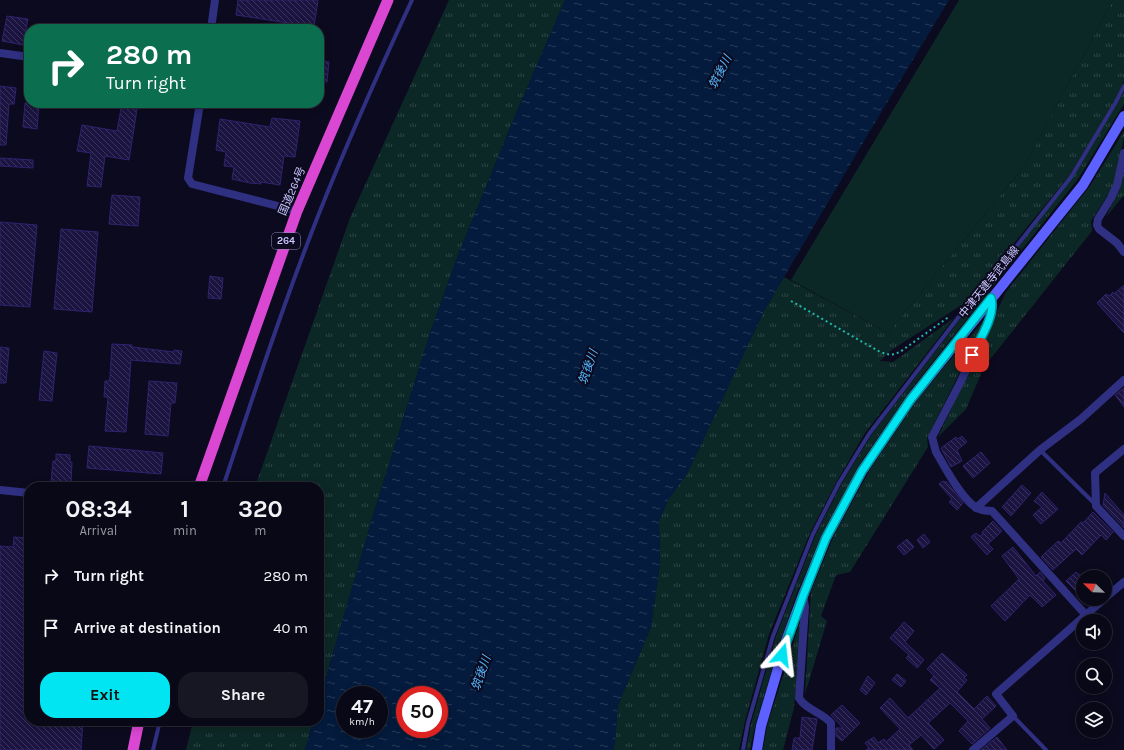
<!DOCTYPE html>
<meta charset="utf-8">
<style>
:root{--surface:#090816;--page:#171623;--text:#f1f3f6;--muted:#999aa1;--line:#292935;--accent:#00e5f1}
body{margin:0;font-family:Karla,"Noto Sans JP",sans-serif;background:var(--page);color:var(--text);height:100vh;display:flex;flex-direction:column;font-size:15px;white-space:nowrap}
*{box-sizing:border-box;margin:0}
p{font-size:13px;color:var(--muted)}
.icon{flex:none;width:22px;height:22px;fill:none;stroke:currentColor;stroke-width:2;stroke-linecap:round;stroke-linejoin:round}
.map{position:relative;flex:1;overflow:hidden}
.side{position:absolute;left:24px;top:482px;width:300px;height:244px;display:flex;flex-direction:column;background:var(--surface);border-radius:16px;box-shadow:0 2px 10px #0003,0 0 0 1px var(--line)}
.side>*{flex:none}
.top-card{position:absolute;left:24px;top:24px;width:300px;height:84px;border-radius:16px;box-shadow:0 2px 10px #0003,0 0 0 1px var(--line);background:#0b6e4f;color:#fff;overflow:hidden}
.needle{width:26px;rotate:293deg}
.tools{position:absolute;left:1076px;top:570px;display:grid;gap:8px}
.tools a{display:grid;place-items:center;width:36px;height:36px;border-radius:50%;background:var(--surface);box-shadow:0 2px 10px #0003,0 0 0 1px var(--line);font-size:20px}
.speed{position:absolute;left:336px;top:686px;display:flex;gap:8px;font-size:20px;font-weight:700;text-align:center}
.speed>*{display:grid;place-content:center;width:52px;height:52px;border-radius:50%;background:var(--surface);box-shadow:0 2px 10px #0003,0 0 0 1px var(--line);line-height:1}
.speed small{font-size:10px;font-weight:400}
.speed .limit{border:6px solid #d22;background:#fff;color:#111}
.pin{position:absolute;display:grid;place-items:center;width:34px;height:34px;color:#fff;margin:-17px;border-radius:8px;box-shadow:0 2px 6px #0006}
.me{position:absolute;width:44px;margin:-22px;rotate:17deg;stroke-linejoin:round;filter:drop-shadow(0 0 3px #0008)}
.turn{display:flex;align-items:center;gap:14px;height:84px;padding:0 16px;font-size:18px}
.turn .icon{width:52px;height:52px;stroke-width:2.5}
.turn b{display:block;font-size:28px;line-height:34px}
.eta{display:flex;justify-content:space-evenly;align-items:center;height:68px;text-align:center}
.eta b{font-size:24px;font-weight:700;line-height:28px}
.action{display:flex;gap:8px;margin-top:auto;padding:8px 16px}
.action a{flex:1;height:46px;border-radius:16px;background:var(--accent);color:#111;font-size:16px;font-weight:700;line-height:46px;text-align:center}
.action a+a{background:var(--page);color:var(--text)}
ul{padding:0;list-style:none}
li{display:flex;align-items:center;gap:12px;height:52px;padding:0 16px}
li div{flex:1}
li b{display:block;font-size:15px}
li em{font-style:normal}
.map>svg:first-child{display:block}
</style>
<div class="map">
<svg width="1124" height="750" viewBox="0 0 1124 750">
<defs>
<pattern id="grass-tufts" width="24" height="20" patternUnits="userSpaceOnUse"><rect width="24" height="20" fill="#0c2826"/><path d="M3 7l-1-3M5 7V3M7 7l1-3M15 17l-1-3M17 17v-4M19 17l1-3" fill="none" stroke="#2e4647"/></pattern>
<pattern id="water-ripples" width="26" height="14" patternUnits="userSpaceOnUse"><rect width="26" height="14" fill="#041b3d"/><path d="M2 4q2-2 4 0t4 0M15 11q2-2 4 0t4 0" fill="none" stroke="#273b5a"/></pattern>
<pattern id="building-back-hatch" width="6" height="6" patternUnits="userSpaceOnUse"><rect width="6" height="6" fill="#1b1441"/><path d="M-1 5l2 2M0 0l6 6M5-1l2 2" fill="none" stroke="#3b355e"/></pattern>
</defs>
<rect width="100%" height="100%" fill="#0c0a1e"/>
<g fill="url(#grass-tufts)">
<polygon points="449,0 565,0 517,111 458,255 430,333 374,512 319,701 319,487 255,487 350,218"/>
<polygon points="1113,0 1124,0 1124,81 1114,102 1069,176 966,302 890,351 880,361 893,362 954,318 865,433 837,481 810,533 769,634 745,721 739,750 613,750 615,743 618,705 651,627 660,562 659,521 668,500 687,474 764,311 784,277 888,333 1025,165"/>
<polygon points="1124,91 1124,104 1078,179 912,388 863,459 822,535 797,593 779,645 755,726 750,750 746,750 751,724 776,636 816,534 842,483 872,434 967,310 1072,177 1118,103"/>
<polygon points="1124,131 1124,137 1113,187 1091,221 1092,231 984,367 966,409 938,437 1006,292 1090,186"/>
<polygon points="1124,171 1124,195 1106,217 1120,189"/>
<polygon points="989,314 927,438 928,447 850,572 836,575 821,616 827,621 805,694 811,591 835,533 871,468 919,397"/>
<polygon points="802,616 794,708 783,750 763,750 767,726"/>
<polygon points="193,721 313,721 305,750 186,750"/>
</g>
<polygon fill="#0c2826" points="959,0 1113,0 1025,165 888,333 791,280"/>
<path fill="url(#water-ripples)" fill-rule="evenodd" d="M565,0H949L873,126L764,311L687,474L668,500L659,521L660,562L651,627L618,705L615,743L613,750H305L313,721H319V701L374,512L430,333L458,255L517,111ZM345,695H379V729H345ZM405,695H439V729H405Z"/>
<g fill="url(#building-back-hatch)" stroke="#2f236f">
<polygon points="238,0 318,0 314,27 236,15"/>
<polygon points="7,16 28,19 23,45 2,41"/>
<polygon points="321,61 329,62 327,82 319,82"/>
<polygon points="0,86 16,88 14,104 9,104 6,145 0,145"/>
<polygon points="25,103 39,103 37,129 23,127"/>
<polygon points="122,103 138,103 129,160 105,156 101,187 87,186 91,153 77,151 82,125 117,131"/>
<polygon points="272,118 300,121 295,157 284,156 280,185 261,182 261,184 250,183 232,179 234,167 224,166 226,152 216,150 220,119 270,127"/>
<polygon points="0,158 33,160 33,168 0,166"/>
<polygon points="112,195 140,197 138,226 109,224"/>
<polygon points="0,222 37,225 30,307 0,305"/>
<polygon points="61,229 98,232 92,312 54,309"/>
<polygon points="210,276 223,278 221,299 208,298"/>
<polygon points="1124,285 1124,333 1097,303 1106,294 1109,296 1113,292 1114,294"/>
<polygon points="112,344 132,345 132,347 174,352 174,350 182,351 180,364 131,360 126,432 105,431 108,397 104,397 105,381 109,381 110,377"/>
<polygon points="0,347 9,348 6,383 0,383"/>
<polygon points="44,351 57,353 52,401 39,400"/>
<polygon points="149,381 177,383 175,403 171,403 168,436 145,434"/>
<polygon points="1124,388 1124,407 1115,395"/>
<polygon points="962,436 967,442 957,450 962,461 951,467 941,448 956,437 958,439"/>
<polygon points="89,446 163,453 161,474 87,468"/>
<polygon points="981,452 990,463 973,478 963,466"/>
<polygon points="56,454 70,455 70,462 72,462 71,483 51,482 53,461 56,461"/>
<polygon points="943,481 945,482 946,481 963,503 957,510 949,502 952,499 939,484"/>
<polygon points="1022,485 1031,493 1011,516 1002,507"/>
<polygon points="1042,492 1058,509 1041,524 1033,515 1042,507 1034,501"/>
<polygon points="1105,493 1124,515 1124,528 1103,505"/>
<polygon points="1093,512 1113,532 1106,540 1101,535 1082,555 1076,549 1053,570 1041,557 1058,541 1061,543 1081,522 1083,523"/>
<polygon points="993,521 1002,531 988,544 993,549 987,555 971,537 976,533 980,536 983,534 982,532"/>
<polygon points="924,534 930,542 923,548 917,540"/>
<polygon points="14,537 29,538 29,721 83,721 81,750 0,750 0,546 13,547"/>
<polygon points="907,539 914,547 904,555 897,547"/>
<polygon points="1013,547 1036,576 1040,572 1045,578 1043,581 1056,595 1042,607 1030,595 1005,621 991,606 1019,579 1002,556"/>
<polygon points="1076,572 1083,578 1083,590 1079,594 1066,581"/>
<polygon points="904,622 914,631 905,642 924,660 917,668 906,658 909,655 890,638"/>
<polygon points="942,653 967,675 964,678 967,680 957,692 974,709 987,696 996,706 982,719 990,728 972,744 959,731 968,721 950,703 928,723 944,740 934,749 921,735 909,745 913,750 866,750 869,748 865,743 874,737 878,743 884,739 886,742 900,729 880,708 890,698 908,718 940,688 930,680 934,676 927,669"/>
<polygon points="897,674 906,681 901,687 892,680"/>
<polygon points="868,676 875,683 866,695 860,690"/>
<polygon points="842,705 860,723 842,741 836,736 836,728 843,728 831,715"/>
<polygon points="802,717 817,719 812,750 792,750 794,738 800,738"/>
<polygon points="997,737 1007,750 981,750"/>
</g>
<g fill="none" stroke-linecap="round" stroke-linejoin="round">
<polyline stroke="#20b9a9" stroke-width="2" stroke-dasharray="2 3" stroke-linecap="butt" points="791,301 880,352 891,355 900,352 950,316"/>
<g stroke="#2f3082" stroke-width="4">
<polyline points="1040,450 1096,505"/>
<path d="M223,487C253,396 283,305 318,216C347,143 379,71 412,0"/>
<polyline points="1013,716 1046,750"/>
<polyline points="153,750 160,721"/>
<polyline points="743,750 748,723 773,636 813,534 839,483 869,434 964,310 982,290 1071,177 1116,102 1124,86"/>
</g>
<g stroke="#2f3082" stroke-width="8">
<polyline points="211,29 215,0"/>
<polyline points="0,53 29,57"/>
<polyline points="200,103 188,178 192,184 297,211"/>
<polyline points="1124,153 1117,185 1111,198 1098,219 1097,225 1099,229 1117,243 1124,252"/>
<path d="M991,298L993,305L992,314L960,383L932,437L936,452C945,467 962,500 977,508C982,511 987,511 992,511L1085,614"/>
<polyline points="1124,449 1095,473 1096,506 1124,536"/>
<polyline points="0,490 29,493"/>
<polyline points="976,508 1040,450 1081,419 1124,380"/>
<path d="M803,595L805,607L799,698C806,710 822,712 831,723V750"/>
<polyline points="1105,598 1124,582"/>
<polyline points="973,750 1013,716 996,694 1104,599"/>
</g>
<polyline stroke="#5d61ff" stroke-width="10" points="757,750 761,726 786,641 803,595 826,538 862,471 911,399 1083,185 1124,116"/>
<g stroke="#da47d2" stroke-width="11">
<polyline points="199,487 297,211 388,0"/>
<polyline points="133,750 139,721"/>
</g>
</g>
<g fill="none" stroke-linecap="round" stroke-linejoin="round">
<defs>
<path id="route" d="M782,655L803,596L826,538L862,471L911,399L991,298C996,315 980,339 972,355"/>
</defs>
<use href="#route" stroke="#00959d" stroke-width="10"/>
<use href="#route" stroke="#00e5f1" stroke-width="7"/>
</g>
<g text-anchor="middle" dominant-baseline="central" stroke-width="4" stroke-linejoin="round" paint-order="stroke">
<rect fill="#0c0a1e" stroke="#918ebc" stroke-width="1" x="272" y="233" width="28" height="16" rx="3"/>
<g font-size="10" font-weight="bold" fill="#cac6ff">
<text x="286" y="241">264</text>
</g>
<g font-size="11" fill="#cac6ff" stroke="#0c0a1e">
<text transform="translate(292 191) rotate(-67)">国道264号</text>
<text transform="translate(989 282) rotate(-51)">中津天建寺武島線</text>
</g>
<g font-size="12" font-style="italic" fill="#54b8ff" stroke="#0c0a1e">
<text transform="translate(720 72) rotate(-63)">筑後川</text>
<text transform="translate(588 367) rotate(-71)">筑後川</text>
<text transform="translate(481 673) rotate(-71)">筑後川</text>
</g>
</g>
</svg>
<div class="tools">
<a><svg class="needle" viewBox="-14 -14 28 28"><path d="M0-13l5 13h-10z" fill="#e53935"/><path d="M0 13l5-13h-10z" fill="#999aa1"/></svg></a>
<a><svg class="icon" aria-label="sound" viewBox="0 0 24 24"><path d="M4 9h4l5-4v14l-5-4H4zM17 9q2 3 0 6"/></svg></a>
<a><svg class="icon" aria-label="search" viewBox="0 0 24 24"><circle cx="10" cy="10" r="6"/><path d="M15 15l6 6"/></svg></a>
<a><svg class="icon" aria-label="layers" viewBox="0 0 24 24"><path d="M12 4l9 5-9 5-9-5zM3 14l9 5 9-5"/></svg></a>
</div>
<div class="speed"><div>47<small>km/h</small></div><div class="limit">50</div></div>
<div class="pin" style="left:972px;top:355px;background:#d93025"><svg class="icon" aria-label="arrive" viewBox="0 0 24 24"><path d="M6 21V4h12l-3 4 3 4H6"/></svg></div>
<svg class="me" style="left:782px;top:655px" viewBox="-20 -20 40 40"><path d="M0-17L14 15 0 8-14 15z" fill="#00e5f1" stroke="#fff" stroke-width="4"/></svg>
<div class="top-card">
<div class="turn"><svg class="icon" aria-label="right" viewBox="0 0 24 24"><path d="M7 20v-9h11M14 6l5 5-5 5"/></svg><div><b>280 m</b>Turn right</div></div>
</div>
<section class="side">
<div class="eta">
<div><b>08:34</b><p>Arrival</p></div>
<div><b>1</b><p>min</p></div>
<div><b>320</b><p>m</p></div>
</div>
<ul>
<li><svg class="icon" aria-label="right" viewBox="0 0 24 24"><path d="M7 20v-9h11M14 6l5 5-5 5"/></svg><div><b>Turn right</b></div><em>280 m</em></li>
<li><svg class="icon" aria-label="arrive" viewBox="0 0 24 24"><path d="M6 21V4h12l-3 4 3 4H6"/></svg><div><b>Arrive at destination</b></div><em>40 m</em></li>
</ul>
<div class="action"><a>Exit</a><a>Share</a></div>
</section>
</div>
